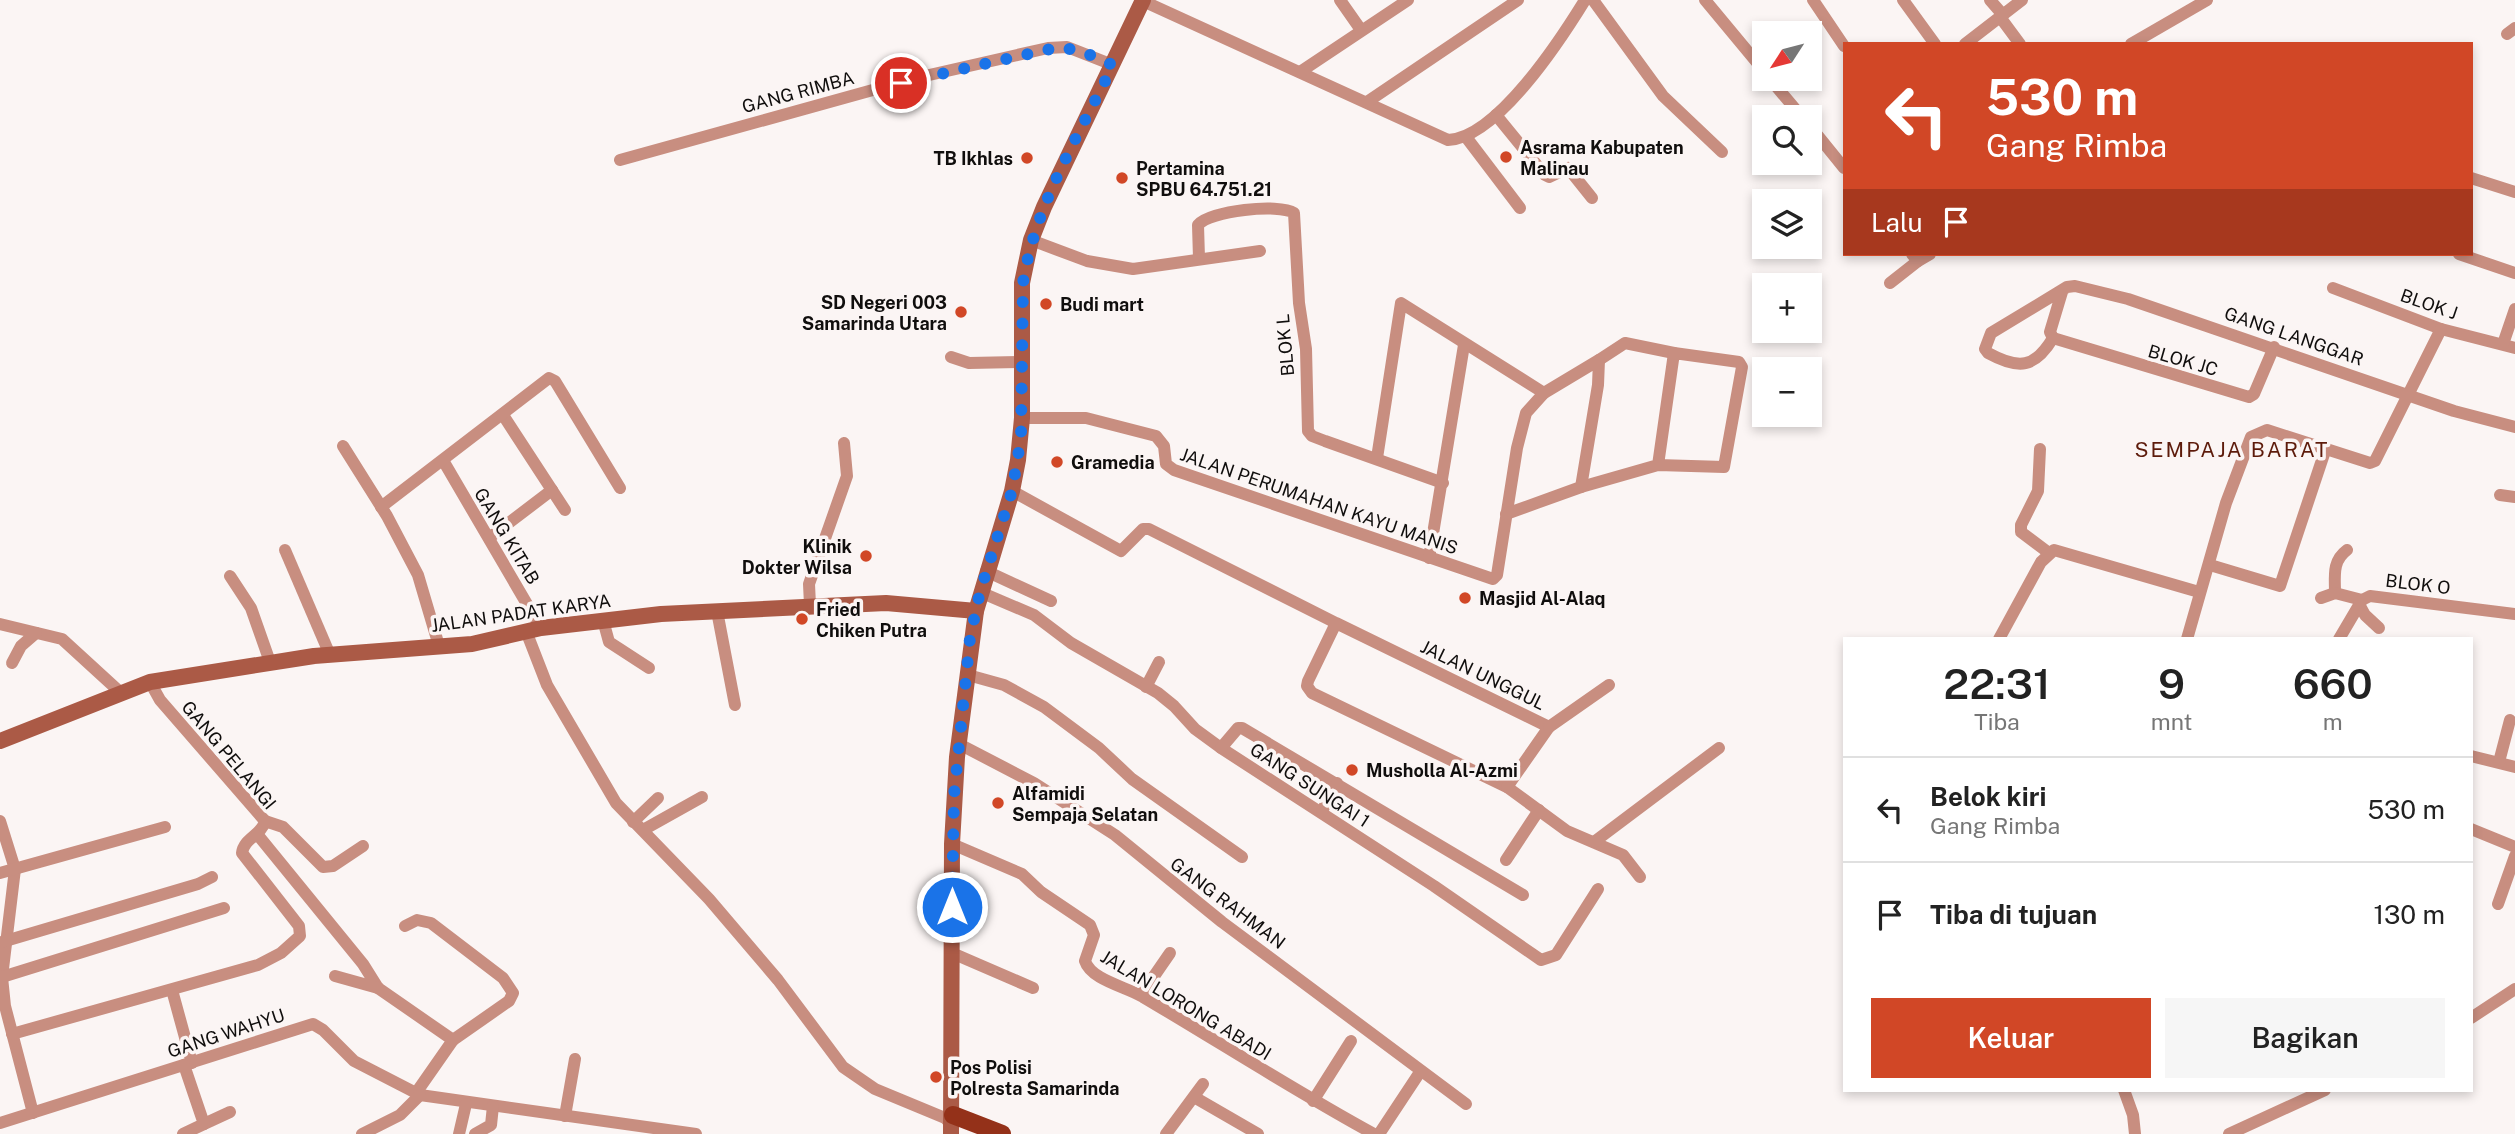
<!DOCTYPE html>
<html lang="id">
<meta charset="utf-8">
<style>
:root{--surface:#fff;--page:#f6f6f6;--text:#222;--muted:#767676;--line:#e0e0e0;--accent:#d14726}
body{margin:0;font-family:"Public Sans",sans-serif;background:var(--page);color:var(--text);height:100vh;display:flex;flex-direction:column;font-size:26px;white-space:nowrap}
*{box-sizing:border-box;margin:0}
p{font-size:23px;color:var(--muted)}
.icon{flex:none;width:38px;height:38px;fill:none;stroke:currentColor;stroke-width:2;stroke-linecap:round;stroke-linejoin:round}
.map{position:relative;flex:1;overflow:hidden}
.details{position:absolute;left:1843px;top:637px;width:630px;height:455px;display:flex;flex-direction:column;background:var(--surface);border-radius:0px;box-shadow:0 4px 10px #0003}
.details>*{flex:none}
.top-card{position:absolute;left:1843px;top:42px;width:630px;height:214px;border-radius:0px;box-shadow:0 4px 10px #0003;background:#d14726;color:#fff;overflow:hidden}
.needle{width:46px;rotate:234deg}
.controls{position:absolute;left:1752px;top:21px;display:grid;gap:14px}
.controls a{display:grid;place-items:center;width:70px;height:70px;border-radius:0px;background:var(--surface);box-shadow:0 4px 10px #0003;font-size:35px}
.pin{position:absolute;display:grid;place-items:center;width:60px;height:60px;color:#fff;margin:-30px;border:4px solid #fff;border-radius:50%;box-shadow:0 2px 7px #0007}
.me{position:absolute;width:77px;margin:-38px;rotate:0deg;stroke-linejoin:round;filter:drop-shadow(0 0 5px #0008)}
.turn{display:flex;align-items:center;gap:24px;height:147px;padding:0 28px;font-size:32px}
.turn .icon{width:91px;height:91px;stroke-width:2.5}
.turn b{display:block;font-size:49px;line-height:60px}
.then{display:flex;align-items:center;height:66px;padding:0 28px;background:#0003;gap:14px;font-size:26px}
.eta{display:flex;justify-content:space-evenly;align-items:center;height:119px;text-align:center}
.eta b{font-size:42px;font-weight:600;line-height:49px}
.action{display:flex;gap:14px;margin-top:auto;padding:14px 28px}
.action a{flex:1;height:80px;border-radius:0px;background:var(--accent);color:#fff;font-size:28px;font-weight:600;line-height:80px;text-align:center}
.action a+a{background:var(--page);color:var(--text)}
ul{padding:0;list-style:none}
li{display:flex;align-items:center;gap:21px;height:105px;padding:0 28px;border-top:2px solid var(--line)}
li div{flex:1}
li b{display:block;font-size:26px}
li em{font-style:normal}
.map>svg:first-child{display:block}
</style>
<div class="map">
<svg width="2515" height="1134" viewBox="0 0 2515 1134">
<rect width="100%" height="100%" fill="#fbf5f4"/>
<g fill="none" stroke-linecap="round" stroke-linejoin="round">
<g stroke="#c88e80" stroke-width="12">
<polyline points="1340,0 1361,30"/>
<polyline points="1593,0 1663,96 1722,152"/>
<polyline points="1705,0 1764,71"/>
<polyline points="1813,0 1844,46"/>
<polyline points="1903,0 1935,44"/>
<polyline points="1990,0 2003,15"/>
<path d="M1143,1L1448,140C1497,138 1561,39 1585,0"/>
<polyline points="2000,17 2020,44"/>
<polyline points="2507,34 2515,28"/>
<polyline points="1965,44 2022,0"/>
<polyline points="2131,44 2207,0"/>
<polyline points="1300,72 1408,0"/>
<polyline points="1770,79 1802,117"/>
<polyline points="1367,102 1518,0"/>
<polyline points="1496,115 1545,175 1549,177 1568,168 1592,198"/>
<polyline points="1810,126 1844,168"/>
<polyline points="1466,137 1520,208"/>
<polyline points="620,160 916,78 1048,48 1067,47 1113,65"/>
<polyline points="2471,178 2515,192"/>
<polyline points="1031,240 1087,261 1133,269 1260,251"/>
<polyline points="1912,254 1918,261 1930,254"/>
<polyline points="2459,254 2515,273"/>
<path d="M1199,258L1198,225C1209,211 1279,203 1294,213L1299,303L1306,349L1308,431L1312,436L1325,441L1443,483"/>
<polyline points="1890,283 1918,261"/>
<polyline points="2333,288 2441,329 2515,348"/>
<path d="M2062,292L2050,332L2053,338C2035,368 2019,370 1988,353L1985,349L1991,333L2067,287L2075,286L2128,299L2454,411L2515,427"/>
<polyline points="2053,338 2249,397 2254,394 2274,347"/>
<polyline points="2503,344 2515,309"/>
<polyline points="951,357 969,363 1022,362"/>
<polyline points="1599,360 1625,343 1674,353"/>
<polyline points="503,415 565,510"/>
<polyline points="1022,418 1086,418 1156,436 1164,446 1166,464 1174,470 1493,579 1497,575 1517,448 1526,413 1544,393 1401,303 1377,458"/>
<polyline points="343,446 387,516 418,575 439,646"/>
<polyline points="2040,449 2038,491 2021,525 2021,532 2049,553"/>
<polyline points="444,462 541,628"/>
<polyline points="1581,487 1658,465 1724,467 1742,367 1739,362 1674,353 1658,465"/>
<polyline points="1012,491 1121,551 1143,529 1149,529 1336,623 1308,681 1307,686 1312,693 1507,787 1549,727 1336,623"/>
<polyline points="2500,495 2515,497"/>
<polyline points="381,507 549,378 555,381 620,488"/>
<polyline points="1506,514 1581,487 1598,385 1599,360 1544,393"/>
<polyline points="489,538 552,490"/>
<polyline points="285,550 330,655"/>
<polyline points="1429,558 1464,345"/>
<polyline points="2210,565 2280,586 2326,448"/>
<polyline points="986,571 1051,601"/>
<polyline points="230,576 251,608 270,662"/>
<polyline points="980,592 1034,615 1071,643 1158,693 1174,706 1195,729 1221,748 1434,886 1541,960 1556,955 1598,889"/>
<path d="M2335,593C2335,576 2332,561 2347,550"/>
<polyline points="2321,598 2335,593 2362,600"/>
<polyline points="2359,604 2365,615 2379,628"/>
<polyline points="810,605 809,584 847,476 844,443"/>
<polyline points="717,611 735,705"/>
<polyline points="603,620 609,642 649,668"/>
<polyline points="0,624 62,639 121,693"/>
<polyline points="526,631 547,685 616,803 709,899 778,980 843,1067 875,1089 945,1118 952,1125"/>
<polyline points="1999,639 2041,562 2054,550 2199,592"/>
<polyline points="2187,639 2226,503 2251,437 2267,430 2370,463 2375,461 2441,329"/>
<polyline points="2339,639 2362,600 2370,596 2515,614"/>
<polyline points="12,663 21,646 36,633"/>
<polyline points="968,675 1004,685 1044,707 1099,748 1132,779 1242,857"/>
<polyline points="1146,687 1159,662"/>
<polyline points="1549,727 1609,685"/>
<polyline points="959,744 1034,783 1115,835 1222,922 1466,1104"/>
<polyline points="1221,748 1238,728 1242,728 1523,895"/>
<polyline points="2471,756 2515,767"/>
<polyline points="2499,762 2510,720"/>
<polyline points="1507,787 1567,831 1623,855 1640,877"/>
<polyline points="1322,811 1337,783"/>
<polyline points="0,821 15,869 2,977 5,1006 33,1113"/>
<polyline points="265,821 283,827 323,867 333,866 363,846"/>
<polyline points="633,822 658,798"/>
<polyline points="2471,829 2515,847"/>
<polyline points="643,830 702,797"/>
<polyline points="257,834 363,964 378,988 453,1040 416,1093"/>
<polyline points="1594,842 1719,748"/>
<path d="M952,844L1022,874L1041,892L1090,925L1094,935L1085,961C1091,980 1127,987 1143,997C1221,1043 1295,1091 1374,1134"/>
<polyline points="1506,860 1539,810"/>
<polyline points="0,873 165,827"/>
<polyline points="2498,904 2515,856"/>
<polyline points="405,926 417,920 431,923 503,978 513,993 509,1001 453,1040"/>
<polyline points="2,942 198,884 212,877"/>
<polyline points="952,953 1033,988"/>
<polyline points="335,976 378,988"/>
<polyline points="2,977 224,908"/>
<polyline points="172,990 192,1063"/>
<polyline points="1141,995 1170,953"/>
<polyline points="2471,1018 2515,989"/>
<path d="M12,1034L258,965L281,953L300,936L299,926L242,853C244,838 262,835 265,821L160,700L150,682"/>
<polyline points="2124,1090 2133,1115 2135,1134"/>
<polyline points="1194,1097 1258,1134"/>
<polyline points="1313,1101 1351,1041"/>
<polyline points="565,1116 575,1059"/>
<polyline points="0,1123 313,1024 323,1030 354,1061 420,1095 696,1134"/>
<polyline points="204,1124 230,1112"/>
<polyline points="183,1134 204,1124 184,1065"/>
<polyline points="362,1134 400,1115 420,1095"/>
<polyline points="459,1134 466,1104"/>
<polyline points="475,1134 491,1125 493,1106"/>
<polyline points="1166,1134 1203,1084"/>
<polyline points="1379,1134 1420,1072"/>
<polyline points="2229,1134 2325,1090"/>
</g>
<g stroke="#ab5a46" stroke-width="16">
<polyline points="0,741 150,682 314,656 472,644 541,628 661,614 886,603 976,611"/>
<polyline points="951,1134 952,844 957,757 976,611 1012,491 1018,460 1022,418 1022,283 1031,240 1044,207 1143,0"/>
</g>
<polyline stroke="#943119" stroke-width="18" points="953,1115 1002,1134"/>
</g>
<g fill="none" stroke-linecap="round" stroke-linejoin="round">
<path stroke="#1a73e8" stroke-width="12" stroke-dasharray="0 21.6" d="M901,83L1059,47L1081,51L1113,65C1079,135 1035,205 1023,283L1021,438L1012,491L980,592L970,638L954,795L952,907"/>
</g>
<g fill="#d14726" stroke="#fbf5f4" stroke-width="2.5">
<circle cx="1506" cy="157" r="7"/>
<circle cx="1027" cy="158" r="7"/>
<circle cx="1122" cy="178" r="7"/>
<circle cx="1046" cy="304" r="7"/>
<circle cx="961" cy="312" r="7"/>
<circle cx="1057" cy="462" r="7"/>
<circle cx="866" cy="556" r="7"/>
<circle cx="1465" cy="598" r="7"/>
<circle cx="802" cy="619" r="7"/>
<circle cx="1352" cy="770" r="7"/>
<circle cx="998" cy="803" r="7"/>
<circle cx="936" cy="1077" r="7"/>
</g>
<g text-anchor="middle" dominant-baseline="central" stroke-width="7" stroke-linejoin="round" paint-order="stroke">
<g font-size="18" fill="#100e0d" stroke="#fbf5f4">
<text transform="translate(798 92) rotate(-15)">GANG RIMBA</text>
<text transform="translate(2429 304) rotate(19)">BLOK J</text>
<text transform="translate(2294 336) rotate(19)">GANG LANGGAR</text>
<text transform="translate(1285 345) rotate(-95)">BLOK L</text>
<text transform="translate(2183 360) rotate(16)">BLOK JC</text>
<text transform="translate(1319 501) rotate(19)">JALAN PERUMAHAN KAYU MANIS</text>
<text transform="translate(507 536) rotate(59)">GANG KITAB</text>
<text transform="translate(2418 584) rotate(7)">BLOK O</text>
<text transform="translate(521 613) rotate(-8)">JALAN PADAT KARYA</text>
<text transform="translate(1483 675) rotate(26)">JALAN UNGGUL</text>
<text transform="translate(229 755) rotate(50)">GANG PELANGI</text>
<text transform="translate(1310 785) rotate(33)">GANG SUNGAI 1</text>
<text transform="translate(1228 903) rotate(37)">GANG RAHMAN</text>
<text transform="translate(1186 1005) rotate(31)">JALAN LORONG ABADI</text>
<text transform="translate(226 1033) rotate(-18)">GANG WAHYU</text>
</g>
<g font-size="18" font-weight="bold" fill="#100e0d" stroke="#fbf5f4" text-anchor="start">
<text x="1520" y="147">Asrama Kabupaten<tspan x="1520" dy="21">Malinau</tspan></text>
<text x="1013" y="158" text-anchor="end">TB Ikhlas</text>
<text x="1136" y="168">Pertamina<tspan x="1136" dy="21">SPBU 64.751.21</tspan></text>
<text x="947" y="302" text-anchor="end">SD Negeri 003<tspan x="947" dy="21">Samarinda Utara</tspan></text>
<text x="1060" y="304">Budi mart</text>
<text x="1071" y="462">Gramedia</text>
<text x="852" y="546" text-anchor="end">Klinik<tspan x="852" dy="21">Dokter Wilsa</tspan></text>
<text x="1479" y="598">Masjid Al-Alaq</text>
<text x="816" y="609">Fried<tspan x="816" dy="21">Chiken Putra</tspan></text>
<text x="1366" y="770">Musholla Al-Azmi</text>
<text x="1012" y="793">Alfamidi<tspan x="1012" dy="21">Sempaja Selatan</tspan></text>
<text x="950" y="1067">Pos Polisi<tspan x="950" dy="21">Polresta Samarinda</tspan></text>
</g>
<g font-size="21" letter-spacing="2" fill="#5d1b0b" stroke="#fbf5f4">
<text x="2232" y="449">SEMPAJA BARAT</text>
</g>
</g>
</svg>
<div class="controls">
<a><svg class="needle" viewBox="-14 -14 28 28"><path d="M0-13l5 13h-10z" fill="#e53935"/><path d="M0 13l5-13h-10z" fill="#767676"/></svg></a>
<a><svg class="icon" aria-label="search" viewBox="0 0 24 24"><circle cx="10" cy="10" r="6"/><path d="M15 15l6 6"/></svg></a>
<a><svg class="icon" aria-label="layers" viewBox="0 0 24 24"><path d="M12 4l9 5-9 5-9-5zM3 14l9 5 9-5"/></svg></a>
<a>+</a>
<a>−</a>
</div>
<div class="pin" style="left:901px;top:83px;background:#d93025"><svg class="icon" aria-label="arrive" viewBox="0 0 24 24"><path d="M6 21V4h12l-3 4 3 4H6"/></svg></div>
<svg class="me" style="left:952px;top:907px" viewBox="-20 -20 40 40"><circle r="17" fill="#1a73e8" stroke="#fff" stroke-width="3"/><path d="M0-11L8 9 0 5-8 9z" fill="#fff"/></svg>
<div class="top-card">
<div class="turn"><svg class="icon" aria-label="left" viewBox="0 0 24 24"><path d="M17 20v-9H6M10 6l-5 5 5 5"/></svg><div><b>530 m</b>Gang Rimba</div></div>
<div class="then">Lalu<svg class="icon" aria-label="arrive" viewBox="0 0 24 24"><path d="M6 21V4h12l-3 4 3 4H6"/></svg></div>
</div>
<section class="details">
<div class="eta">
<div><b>22:31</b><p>Tiba</p></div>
<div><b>9</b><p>mnt</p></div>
<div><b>660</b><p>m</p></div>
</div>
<ul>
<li><svg class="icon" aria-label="left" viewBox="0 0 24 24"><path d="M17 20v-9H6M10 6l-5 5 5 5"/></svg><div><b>Belok kiri</b><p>Gang Rimba</p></div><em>530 m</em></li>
<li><svg class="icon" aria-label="arrive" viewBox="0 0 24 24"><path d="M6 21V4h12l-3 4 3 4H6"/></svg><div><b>Tiba di tujuan</b></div><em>130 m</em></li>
</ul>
<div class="action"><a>Keluar</a><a>Bagikan</a></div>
</section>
</div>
